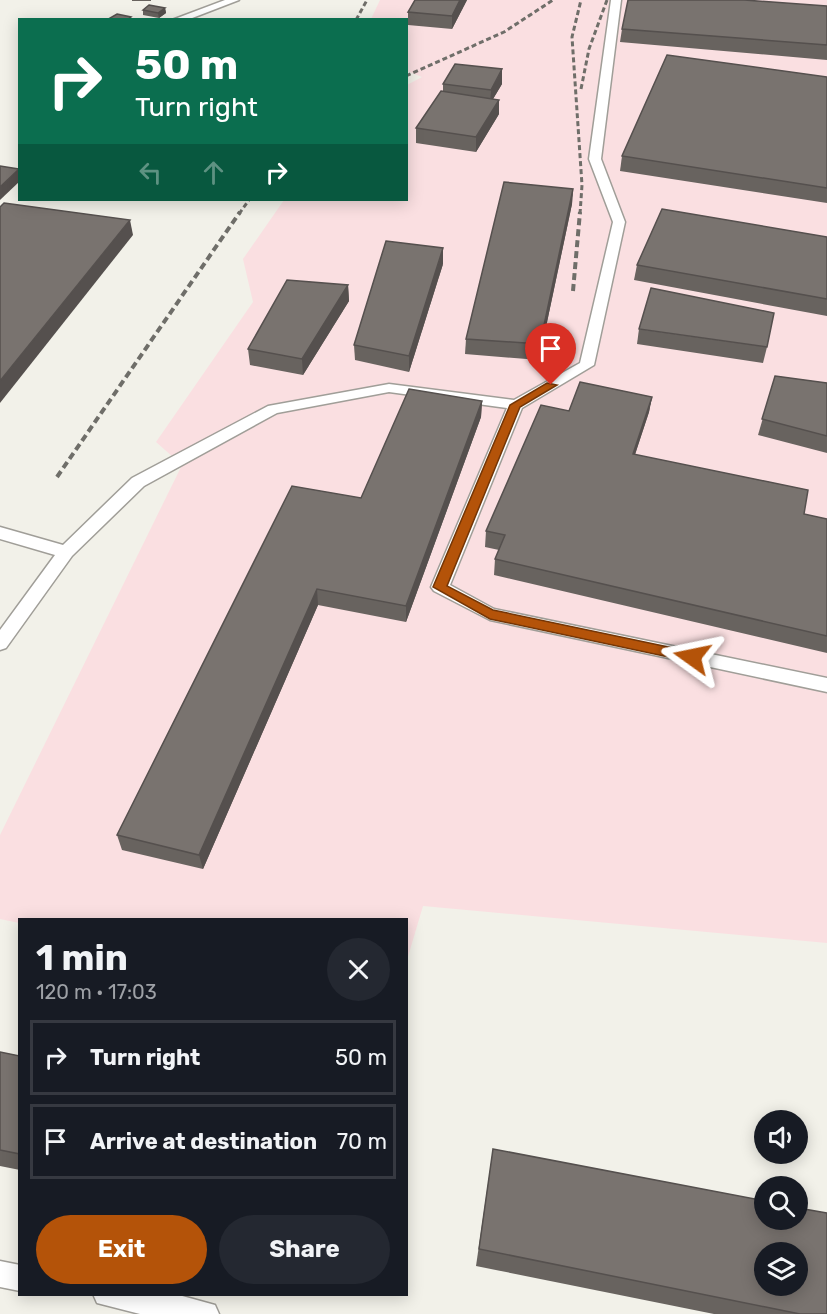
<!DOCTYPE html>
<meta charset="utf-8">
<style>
:root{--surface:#171b24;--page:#242831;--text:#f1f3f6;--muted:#9ea1a6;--line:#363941;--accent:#b45309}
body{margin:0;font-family:Rubik,sans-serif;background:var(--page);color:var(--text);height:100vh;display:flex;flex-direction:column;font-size:22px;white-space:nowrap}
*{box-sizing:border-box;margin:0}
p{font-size:20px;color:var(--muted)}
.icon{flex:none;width:33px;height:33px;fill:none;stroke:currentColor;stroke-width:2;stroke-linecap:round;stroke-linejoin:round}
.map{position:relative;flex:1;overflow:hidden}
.side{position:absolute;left:18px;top:918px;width:390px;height:378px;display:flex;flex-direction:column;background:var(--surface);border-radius:0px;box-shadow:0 3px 15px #0003}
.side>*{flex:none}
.banner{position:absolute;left:18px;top:18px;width:390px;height:183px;border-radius:0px;box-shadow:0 3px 15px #0003;background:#0b6e4f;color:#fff;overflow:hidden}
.fabs{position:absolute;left:754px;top:1110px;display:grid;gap:12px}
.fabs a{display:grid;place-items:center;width:54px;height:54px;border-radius:50%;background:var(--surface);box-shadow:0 3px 15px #0003;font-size:30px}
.pin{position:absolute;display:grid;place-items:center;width:51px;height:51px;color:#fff;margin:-62px -26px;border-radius:50% 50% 50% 0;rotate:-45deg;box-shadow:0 0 6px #0007}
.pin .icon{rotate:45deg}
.me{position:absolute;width:66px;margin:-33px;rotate:282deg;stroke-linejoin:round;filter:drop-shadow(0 0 4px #0008)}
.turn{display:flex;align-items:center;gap:21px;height:126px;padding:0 18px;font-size:27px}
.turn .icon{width:78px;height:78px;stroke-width:2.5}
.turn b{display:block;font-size:42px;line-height:51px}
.lanes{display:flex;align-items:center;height:57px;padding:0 18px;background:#0003;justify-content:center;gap:30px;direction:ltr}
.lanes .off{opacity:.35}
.round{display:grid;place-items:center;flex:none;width:63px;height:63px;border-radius:32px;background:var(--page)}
.summary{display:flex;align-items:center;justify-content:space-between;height:102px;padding:0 18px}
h1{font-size:36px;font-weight:700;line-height:45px}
.button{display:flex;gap:12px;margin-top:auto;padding:12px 18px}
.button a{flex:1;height:69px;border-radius:36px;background:var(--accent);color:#fff;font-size:24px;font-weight:700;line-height:69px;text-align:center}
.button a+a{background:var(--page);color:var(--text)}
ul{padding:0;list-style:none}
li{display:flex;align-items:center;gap:18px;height:75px;margin:0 12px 9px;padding:0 6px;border:3px solid var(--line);border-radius:0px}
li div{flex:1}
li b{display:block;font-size:22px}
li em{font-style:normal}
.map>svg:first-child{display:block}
</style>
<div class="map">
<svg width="827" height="1314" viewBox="0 0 827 1314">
<rect width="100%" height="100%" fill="#f2f1e9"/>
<polygon fill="#fadfe1" points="380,0 827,0 827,943 423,906 407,960 406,920 20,920 19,923 0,919 0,835 182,465 156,442 253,302 243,259 284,200 406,200 407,85 422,77 407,71 406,20 371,19"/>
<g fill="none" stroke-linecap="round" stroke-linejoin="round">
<defs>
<g id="service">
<polygon points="225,0 239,0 187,20 172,20"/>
<polygon points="611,0 621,0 601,159 625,222 594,365 522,408 450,585 494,609 827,678 827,692 490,620 434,591 431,587 507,408 389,392 277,413 144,486 72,556 6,648 0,650 0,630 55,555 0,539 0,527 63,545 132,478 268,406 389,384 514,400 580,363 613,222 589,159"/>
<polygon points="0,1261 20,1265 20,1291 0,1287"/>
<polygon points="93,1294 175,1294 215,1305 219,1314 140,1314 97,1303"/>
</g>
</defs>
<use href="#service" stroke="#a09e98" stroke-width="3"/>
<use href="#service" fill="#fff" fill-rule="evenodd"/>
<g stroke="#6f6e69" stroke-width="3" stroke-dasharray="5 3" stroke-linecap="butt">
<polyline points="356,20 367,0"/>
<polyline points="406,76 504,32 553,0"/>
<polyline points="581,89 589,49 607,0"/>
<polyline points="239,214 249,200"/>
<polyline points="580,214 582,185 572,37 581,0"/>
</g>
<g stroke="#6f6e69" stroke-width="4" stroke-dasharray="7 4" stroke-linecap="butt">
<polyline points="573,291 580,212"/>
<polyline points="57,477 240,212"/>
</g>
</g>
<g fill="#68635f">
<rect x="132" y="0" width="19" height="1"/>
<polygon points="467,0 452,29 408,25 408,12"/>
<polygon points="827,6 827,60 620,42 622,29"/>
<polygon points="165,8 166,13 159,18 143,15 143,10"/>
<polygon points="827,77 827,203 620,171 622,156"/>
<polygon points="443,84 502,84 493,99 499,100 499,114 476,152 416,143 416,128 443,91"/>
<polygon points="573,189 572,204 539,360 465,354 466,339"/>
<polygon points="827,237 827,316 634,280 637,265"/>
<polygon points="443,264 409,372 355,360 354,345"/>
<polygon points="348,285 349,301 303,375 250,365 248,349"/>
<polygon points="639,329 767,347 763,363 637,344"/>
<polygon points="775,376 827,383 827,453 758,435"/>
<polygon points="652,397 649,412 635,454 804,514 827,519 827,653 494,575 495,559 499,550 485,547 486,531 569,411"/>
<polygon points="482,401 481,417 406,622 318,605 203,869 122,850 117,835 361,498"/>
<polygon points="0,1052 20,1056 20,1170 0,1166"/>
<polygon points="493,1149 827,1314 714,1314 476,1266"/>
</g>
<g fill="#55504e">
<polygon points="460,0 467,0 452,29 452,16"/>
<polygon points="165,8 166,13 159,18 158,13"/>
<polygon points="502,69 502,84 490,104 491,90"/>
<polygon points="499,100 499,114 476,152 476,137"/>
<polygon points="19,169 20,181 0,200 0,187"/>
<polygon points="573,189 572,204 539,360 540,344"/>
<polygon points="130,220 133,235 0,403 0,381"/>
<polygon points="443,248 443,264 409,372 409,356"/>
<polygon points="348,285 349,301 303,375 302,359"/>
<polygon points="652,397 649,412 630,470 633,454"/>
<polygon points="482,401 481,417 406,622 406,606"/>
<polygon points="317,589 318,605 203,869 199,855"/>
</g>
<g fill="#79736f" stroke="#55504e" stroke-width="1.5" fill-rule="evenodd">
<polygon points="415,0 460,0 452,16 408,12"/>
<polygon points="628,0 744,0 827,6 827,45 622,29"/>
<polygon points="149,5 165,8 158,13 143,10"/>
<polygon points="117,14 131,17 127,20 116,20 110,18"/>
<polygon points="667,55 827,77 827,188 622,156"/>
<polygon points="455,64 502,69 491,90 443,84"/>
<polygon points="441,91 499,100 476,137 416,128"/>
<polygon points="0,166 19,169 0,187"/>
<polygon points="504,182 573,189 540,344 466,339"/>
<polygon points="4,203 130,220 0,381 0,207"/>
<polygon points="662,209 827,237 827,299 637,265"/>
<polygon points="386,241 443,248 409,356 354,345"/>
<polygon points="287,280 348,285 302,359 248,349"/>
<polygon points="651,288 774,313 767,347 639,329"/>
<polygon points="775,376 827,383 827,436 762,419"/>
<polygon points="580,382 652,397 633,454 808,490 804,514 827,519 827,636 495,559 505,535 486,531 541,405 569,411"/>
<polygon points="409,389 482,401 406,606 317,589 199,855 117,835 292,486 361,498"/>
<polygon points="0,1052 20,1056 20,1154 0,1150"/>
<path d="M493,1149L765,1201V1220H798V1208L827,1213V1314H800L479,1249ZM765,1252H798V1286H765Z"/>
</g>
<polygon fill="#b45309" stroke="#753606" stroke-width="1.5" points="547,383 557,385 520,407 447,586 493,610 692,652 699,657 697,660 692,662 490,619 433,587 510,405"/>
</svg>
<div class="fabs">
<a><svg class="icon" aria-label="sound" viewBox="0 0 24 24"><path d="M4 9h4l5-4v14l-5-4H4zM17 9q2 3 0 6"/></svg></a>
<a><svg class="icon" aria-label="search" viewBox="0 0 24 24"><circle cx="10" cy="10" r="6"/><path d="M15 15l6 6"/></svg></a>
<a><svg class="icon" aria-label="layers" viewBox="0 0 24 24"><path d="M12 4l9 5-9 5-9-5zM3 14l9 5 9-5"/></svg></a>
</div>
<div class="pin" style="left:551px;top:385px;background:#d93025"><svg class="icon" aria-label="arrive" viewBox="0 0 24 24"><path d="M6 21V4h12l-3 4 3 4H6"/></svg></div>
<svg class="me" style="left:692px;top:657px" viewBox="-20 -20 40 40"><path d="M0-17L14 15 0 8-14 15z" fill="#b45309" stroke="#fff" stroke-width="4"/></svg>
<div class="banner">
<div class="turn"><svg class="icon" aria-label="right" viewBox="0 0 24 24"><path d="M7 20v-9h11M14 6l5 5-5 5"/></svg><div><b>50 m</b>Turn right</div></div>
<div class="lanes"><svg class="icon off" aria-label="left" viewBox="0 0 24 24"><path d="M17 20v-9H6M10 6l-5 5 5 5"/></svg><svg class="icon off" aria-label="ahead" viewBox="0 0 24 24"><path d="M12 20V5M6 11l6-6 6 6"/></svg><svg class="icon" aria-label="right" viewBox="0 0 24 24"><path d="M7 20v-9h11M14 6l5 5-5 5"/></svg></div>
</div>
<section class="side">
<div class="summary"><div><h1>1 min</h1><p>120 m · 17:03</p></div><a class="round"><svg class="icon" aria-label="close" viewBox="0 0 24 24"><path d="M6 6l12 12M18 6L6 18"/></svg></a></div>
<ul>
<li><svg class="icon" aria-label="right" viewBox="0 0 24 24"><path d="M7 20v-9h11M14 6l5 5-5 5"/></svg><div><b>Turn right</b></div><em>50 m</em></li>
<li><svg class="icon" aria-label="arrive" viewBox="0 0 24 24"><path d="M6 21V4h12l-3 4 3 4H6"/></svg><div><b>Arrive at destination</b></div><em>70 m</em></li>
</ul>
<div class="button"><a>Exit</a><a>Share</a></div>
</section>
</div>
